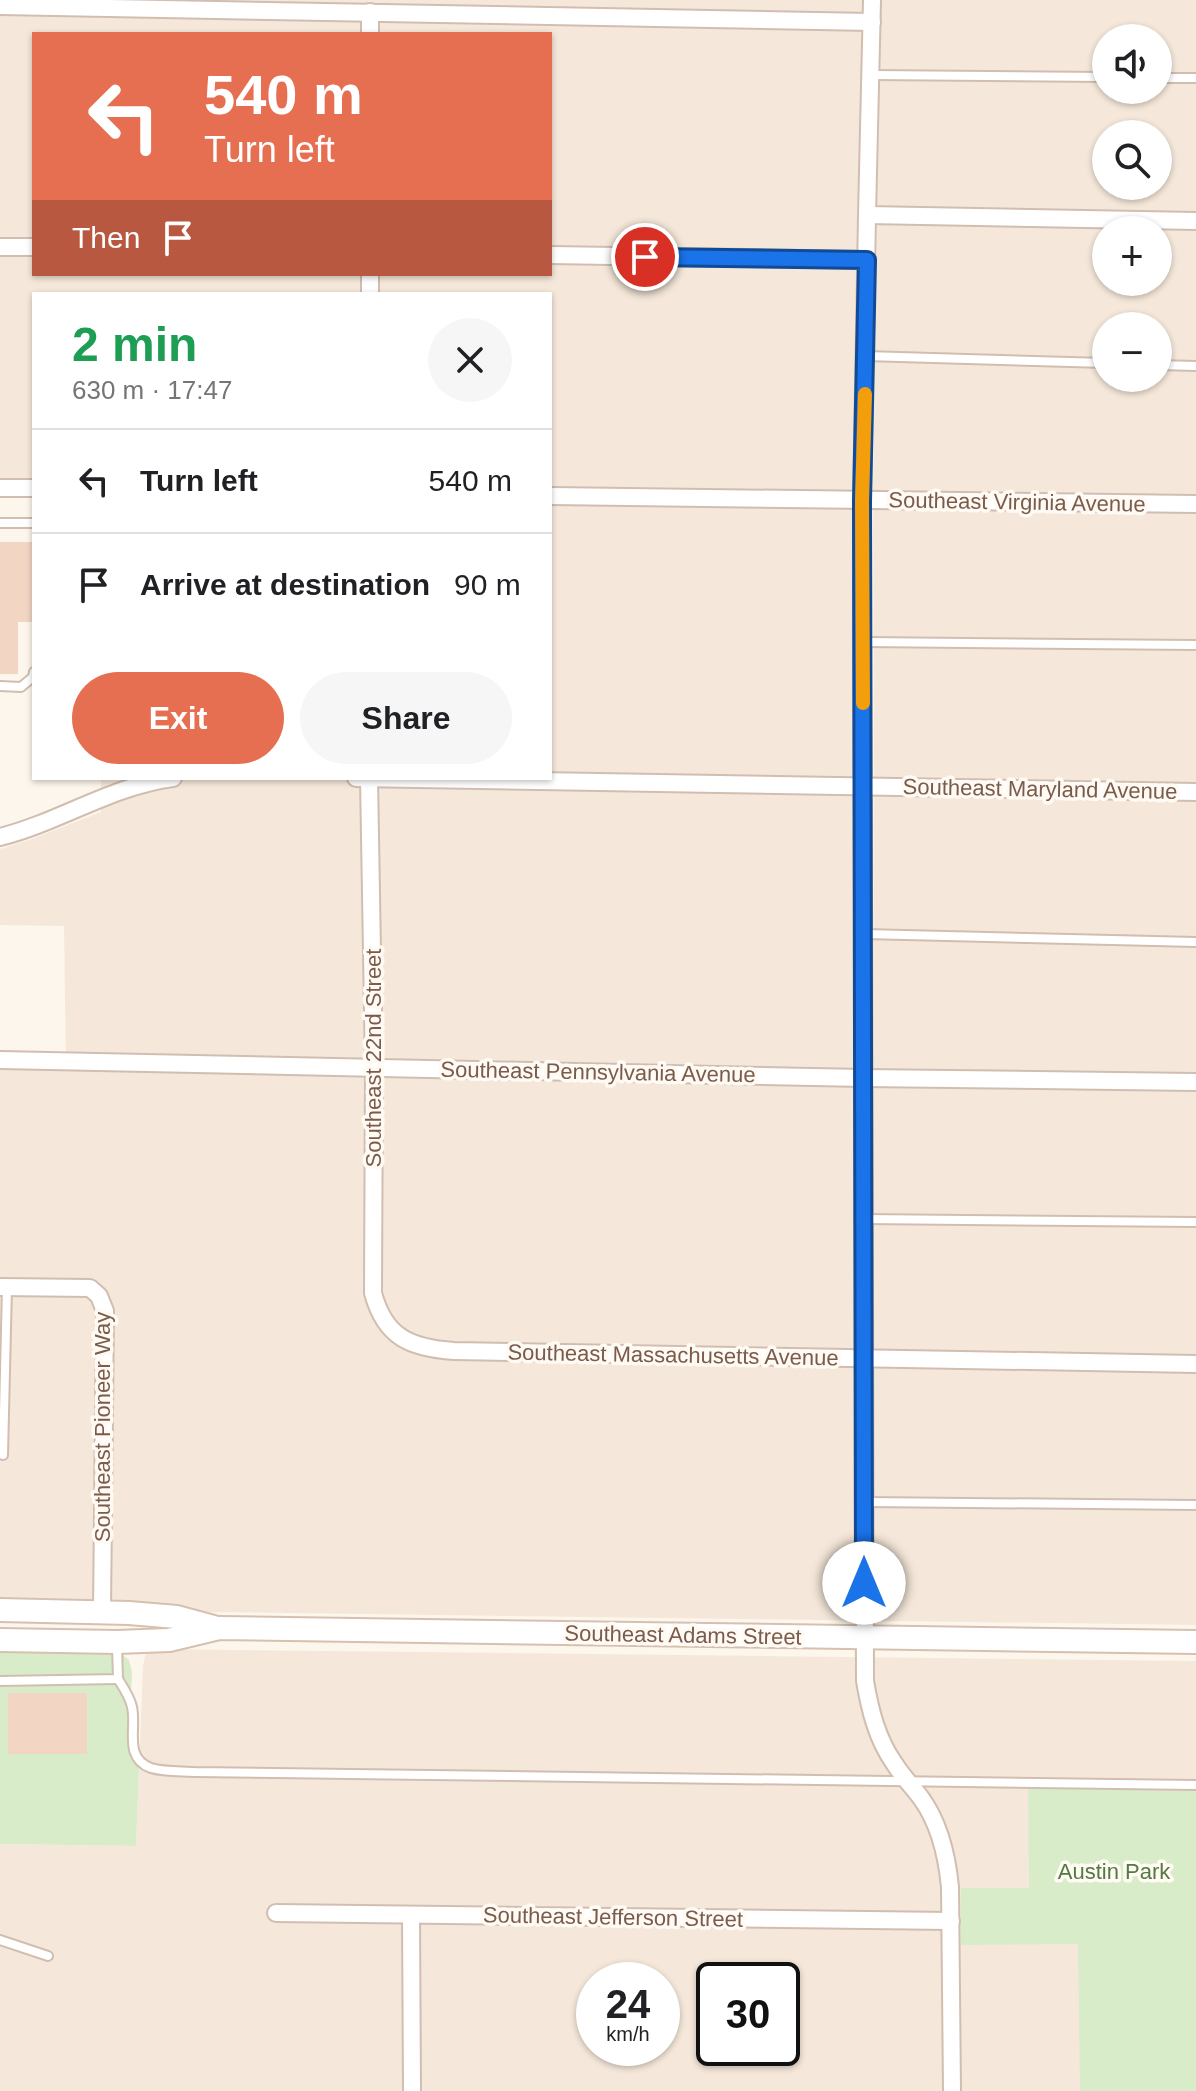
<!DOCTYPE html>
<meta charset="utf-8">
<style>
:root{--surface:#fff;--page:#f6f6f6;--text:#202124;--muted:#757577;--line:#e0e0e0;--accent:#e76f51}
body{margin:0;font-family:Helvetica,sans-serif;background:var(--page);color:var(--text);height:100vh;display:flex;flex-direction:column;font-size:30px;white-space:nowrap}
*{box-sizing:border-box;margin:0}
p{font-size:26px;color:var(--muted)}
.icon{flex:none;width:44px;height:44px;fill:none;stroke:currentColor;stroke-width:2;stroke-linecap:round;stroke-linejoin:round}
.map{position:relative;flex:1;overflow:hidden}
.panel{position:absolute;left:32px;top:292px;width:520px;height:488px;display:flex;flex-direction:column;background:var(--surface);border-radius:0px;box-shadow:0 2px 6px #0004}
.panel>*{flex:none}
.guide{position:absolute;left:32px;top:32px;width:520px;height:244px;border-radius:0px;box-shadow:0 2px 6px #0004;background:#e76f51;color:#fff;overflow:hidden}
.fabs{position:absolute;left:1092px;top:24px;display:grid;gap:16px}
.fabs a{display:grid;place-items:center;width:80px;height:80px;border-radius:50%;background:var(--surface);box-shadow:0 2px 6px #0004;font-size:40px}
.speed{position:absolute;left:576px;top:1962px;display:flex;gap:16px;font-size:40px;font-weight:700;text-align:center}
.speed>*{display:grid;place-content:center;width:104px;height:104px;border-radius:50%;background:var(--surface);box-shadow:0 2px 6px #0004;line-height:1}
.speed small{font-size:20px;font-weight:400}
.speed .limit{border:4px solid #111;border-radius:12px;background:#fff;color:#111}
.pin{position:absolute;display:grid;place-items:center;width:68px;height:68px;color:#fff;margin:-34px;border:4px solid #fff;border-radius:50%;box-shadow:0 2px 8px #0007}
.me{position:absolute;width:88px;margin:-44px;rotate:0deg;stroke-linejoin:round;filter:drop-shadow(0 0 6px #0008)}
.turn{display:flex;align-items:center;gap:28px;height:168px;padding:0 40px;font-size:36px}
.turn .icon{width:104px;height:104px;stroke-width:2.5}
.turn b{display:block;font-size:56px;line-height:68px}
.then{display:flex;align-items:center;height:76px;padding:0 40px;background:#0003;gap:16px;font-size:30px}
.round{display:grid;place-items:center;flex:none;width:84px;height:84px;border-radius:42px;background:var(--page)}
.overview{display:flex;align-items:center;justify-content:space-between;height:136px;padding:0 40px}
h1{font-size:48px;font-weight:600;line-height:60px;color:#1e9e55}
.button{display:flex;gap:16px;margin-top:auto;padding:16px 40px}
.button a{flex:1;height:92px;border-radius:48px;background:var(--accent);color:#fff;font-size:32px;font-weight:600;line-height:92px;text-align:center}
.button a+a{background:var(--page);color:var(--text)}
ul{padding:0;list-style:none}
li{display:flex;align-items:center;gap:24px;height:104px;padding:0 40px;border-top:2px solid var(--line)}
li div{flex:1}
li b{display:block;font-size:30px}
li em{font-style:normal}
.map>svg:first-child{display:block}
</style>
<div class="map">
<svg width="1196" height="2091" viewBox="0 0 1196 2091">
<rect width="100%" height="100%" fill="#fdf6ec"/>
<g fill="#f5e8da" fill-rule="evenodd">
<path d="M0,0H864L857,237L858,290L855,1492H872L874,714L873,485L880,0H1196V1625L211,1612L0,1602V1069L66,1071L64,926L0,925V849L32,839L101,812V778H550V294H34V480L0,479ZM34,34H550V274H34ZM1106,38H1158V90H1106ZM1106,134H1158V186H1106ZM1106,230H1158V282H1106ZM1106,326H1158V378H1106Z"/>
<path d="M156,1649L1196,1661V2091H0V1844L136,1846L143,1666L146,1652ZM594,1980H662V2048H594ZM714,1980H782V2048H714Z"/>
</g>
<g fill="#d8ecc9">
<polygon points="0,1651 120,1653 129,1660 132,1672 129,1739 131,1756 139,1766 136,1846 0,1844"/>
<polygon points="1028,1788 1196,1791 1196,2091 1080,2091 1078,1944 961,1945 961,1888 1029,1888"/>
</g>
<g fill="#f3d5c3">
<polygon points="0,542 34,542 34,622 18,622 18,674 0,674"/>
<rect x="8" y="1693" width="79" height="61"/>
</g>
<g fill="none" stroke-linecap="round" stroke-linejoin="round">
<defs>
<g id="service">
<polyline points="871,75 1106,77"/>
<polyline points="1158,78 1196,78"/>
<polyline points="865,356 1106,363"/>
<polyline points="1158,365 1196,366"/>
<polyline points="0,523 34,523"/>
<polyline points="863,642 1196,645"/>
<polyline points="0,686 21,687 33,677 34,672"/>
<polyline points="864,934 1196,942"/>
<polyline points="863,1219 1196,1222"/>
<polyline points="3,1455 7,1287"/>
<polyline points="865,1502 1196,1505"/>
<path d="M118,1679C123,1687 130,1697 132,1707C137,1728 123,1758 151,1768C164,1772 181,1771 195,1772L1196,1785"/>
<polyline points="0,1681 118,1679 117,1645"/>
<polyline points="0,1940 48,1956"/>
</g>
<g id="minor">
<path d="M872,0L867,215L862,501L865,1681C870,1710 877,1739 894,1763C902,1776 912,1786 921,1798C940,1824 947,1856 950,1887L952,2091"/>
<polyline points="0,6 872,22"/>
<polyline points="370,12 370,34"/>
<polyline points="867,215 1196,221"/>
<polyline points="0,247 34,247"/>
<polyline points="550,255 867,260"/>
<polyline points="370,294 370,274"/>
<polyline points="0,488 34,488"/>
<polyline points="550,496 1196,504"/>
<polyline points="356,778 1196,792"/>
<path d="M369,778L374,1068L373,1293C385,1338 411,1348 454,1351L1196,1364"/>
<path d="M0,837C60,822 111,786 173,778"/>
<polyline points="0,1060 863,1078 1196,1082"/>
<polyline points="0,1287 90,1288 99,1296 105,1311 102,1612"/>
<polyline points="276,1913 951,1921"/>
<polyline points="411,1915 412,2091"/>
</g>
<g id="secondary">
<polyline points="0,1610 129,1613 177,1617 214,1627"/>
<polyline points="0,1640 117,1642 169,1640 219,1628 1196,1642"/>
</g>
</defs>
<use href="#service" stroke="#d1beb0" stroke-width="12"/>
<use href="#minor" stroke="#d1beb0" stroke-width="20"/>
<use href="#secondary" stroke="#d6c0b0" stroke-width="26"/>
<use href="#service" stroke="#fff" stroke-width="8"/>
<use href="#minor" stroke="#fff" stroke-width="16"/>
<use href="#secondary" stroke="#fff" stroke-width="22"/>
</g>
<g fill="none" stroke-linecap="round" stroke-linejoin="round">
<defs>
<polyline id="route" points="645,257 867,260 862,501 864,1583"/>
</defs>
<use href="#route" stroke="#114b97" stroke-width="20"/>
<use href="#route" stroke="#1a73e8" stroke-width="14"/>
<polyline stroke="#f59e0b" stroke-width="14" points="863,703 862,501 865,394"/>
</g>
<g text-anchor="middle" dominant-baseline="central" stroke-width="7" stroke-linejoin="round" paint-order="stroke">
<g font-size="22" fill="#7a5c4d" stroke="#fffaf3">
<text transform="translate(1017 502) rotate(1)">Southeast Virginia Avenue</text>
<text transform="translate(1040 789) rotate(1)">Southeast Maryland Avenue</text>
<text transform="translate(373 1058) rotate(-90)">Southeast 22nd Street</text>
<text transform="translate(598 1072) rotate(1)">Southeast Pennsylvania Avenue</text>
<text transform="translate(673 1355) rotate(1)">Southeast Massachusetts Avenue</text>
<text transform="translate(102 1427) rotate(-90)">Southeast Pioneer Way</text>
<text transform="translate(683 1635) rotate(1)">Southeast Adams Street</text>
<text transform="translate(613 1917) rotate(1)">Southeast Jefferson Street</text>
</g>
<g font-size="22" fill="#537a41" stroke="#fffaf3">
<text x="1114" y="1871">Austin Park</text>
</g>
</g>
</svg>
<div class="fabs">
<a><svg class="icon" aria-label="sound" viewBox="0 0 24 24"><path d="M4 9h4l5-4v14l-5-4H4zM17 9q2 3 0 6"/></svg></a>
<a><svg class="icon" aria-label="search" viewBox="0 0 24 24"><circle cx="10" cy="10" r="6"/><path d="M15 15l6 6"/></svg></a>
<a>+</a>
<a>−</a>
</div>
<div class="speed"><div>24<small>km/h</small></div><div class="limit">30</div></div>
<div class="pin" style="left:645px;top:257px;background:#d93025"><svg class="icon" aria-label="arrive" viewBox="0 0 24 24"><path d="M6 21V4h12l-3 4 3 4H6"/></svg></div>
<svg class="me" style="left:864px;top:1583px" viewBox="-20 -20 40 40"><circle r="19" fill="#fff"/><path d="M0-13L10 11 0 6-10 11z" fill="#1a73e8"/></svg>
<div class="guide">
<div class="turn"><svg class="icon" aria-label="left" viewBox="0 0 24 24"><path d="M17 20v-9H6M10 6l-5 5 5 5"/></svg><div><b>540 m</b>Turn left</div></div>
<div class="then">Then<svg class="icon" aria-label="arrive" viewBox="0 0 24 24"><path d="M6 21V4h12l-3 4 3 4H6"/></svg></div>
</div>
<section class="panel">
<div class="overview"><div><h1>2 min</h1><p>630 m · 17:47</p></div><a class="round"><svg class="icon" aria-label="close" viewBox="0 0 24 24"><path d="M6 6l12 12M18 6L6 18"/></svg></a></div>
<ul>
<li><svg class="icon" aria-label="left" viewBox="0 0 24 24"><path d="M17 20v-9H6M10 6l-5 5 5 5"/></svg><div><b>Turn left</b></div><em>540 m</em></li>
<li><svg class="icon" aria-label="arrive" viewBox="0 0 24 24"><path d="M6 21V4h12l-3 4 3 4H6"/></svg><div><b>Arrive at destination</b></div><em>90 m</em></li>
</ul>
<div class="button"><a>Exit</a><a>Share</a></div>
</section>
</div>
